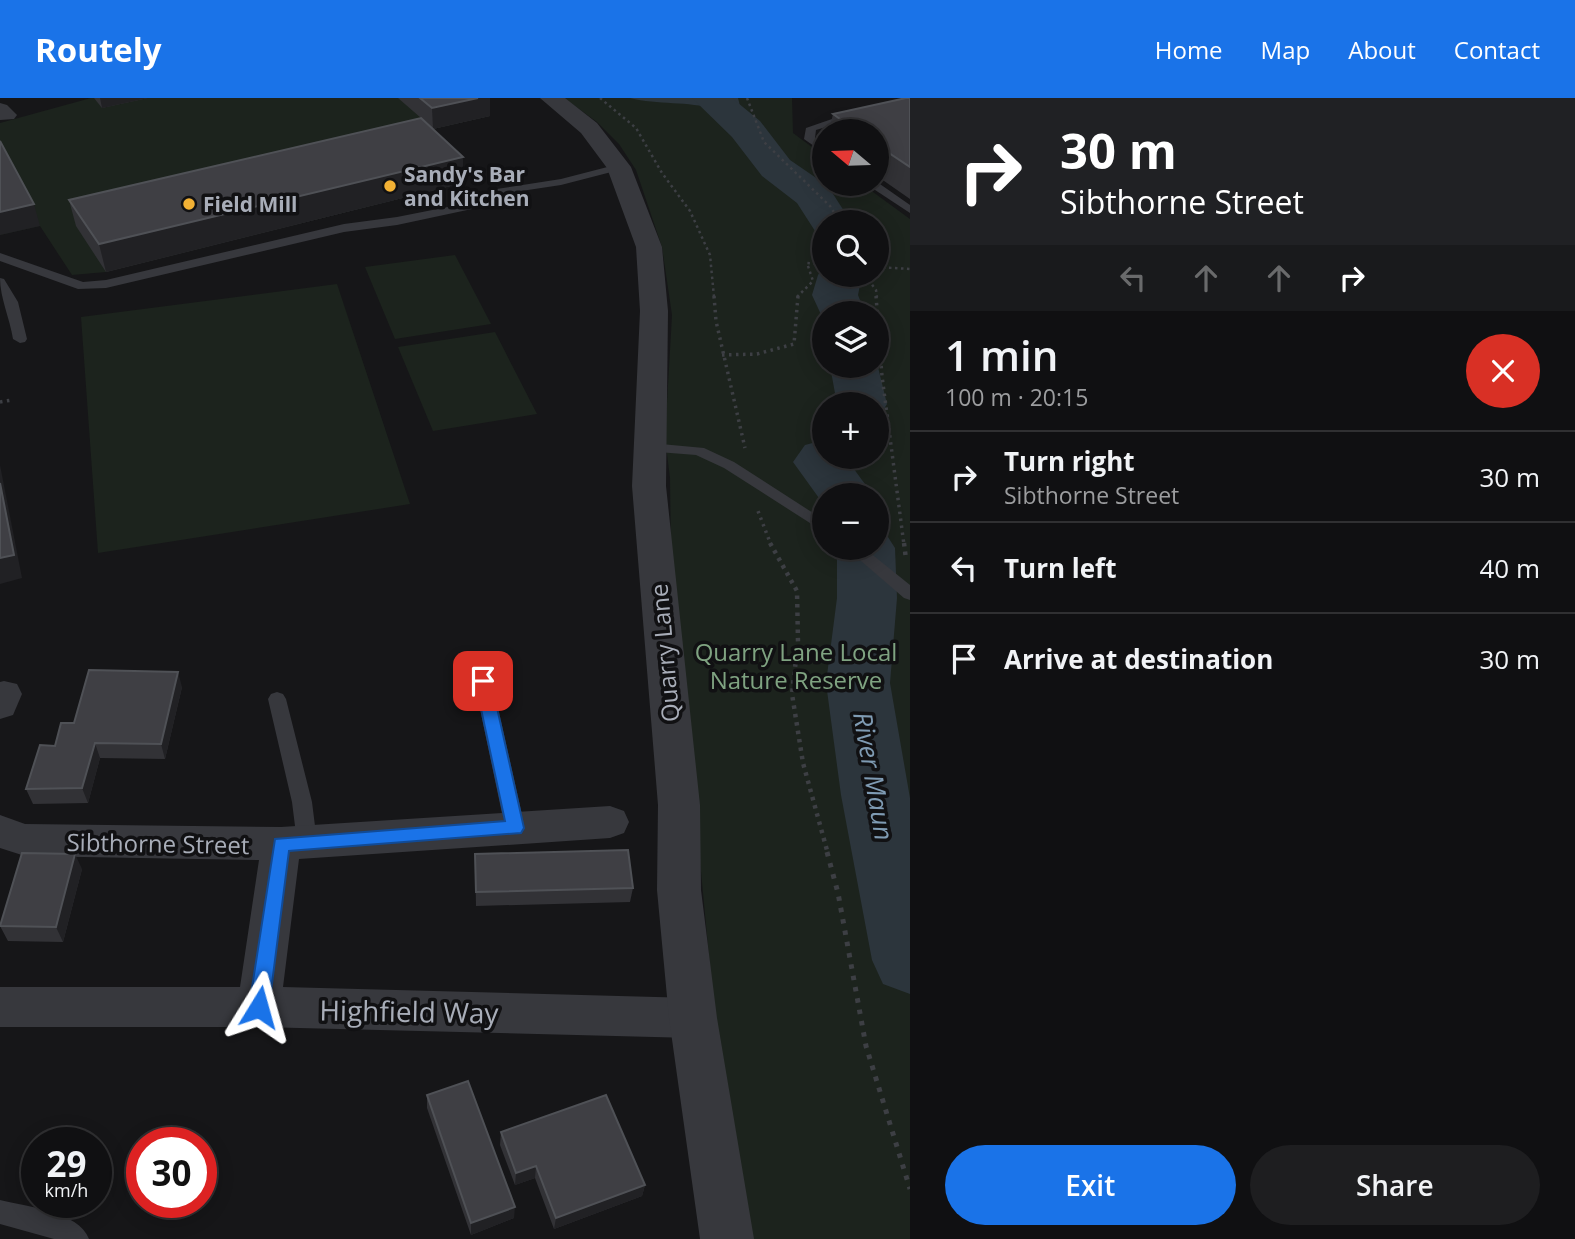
<!DOCTYPE html>
<meta charset="utf-8">
<style>
:root{--surface:#101012;--page:#1e1e20;--text:#f1f3f6;--muted:#9c9d9f;--line:#303032;--accent:#1a73e8}
body{margin:0;font-family:"Open Sans",sans-serif;background:var(--page);color:var(--text);height:100vh;display:flex;flex-direction:column;font-size:26px;white-space:nowrap}
*{box-sizing:border-box;margin:0}
p{font-size:23px;color:var(--muted)}
.icon{flex:none;width:38px;height:38px;fill:none;stroke:currentColor;stroke-width:2;stroke-linecap:round;stroke-linejoin:round}
.map{position:relative;flex:1;overflow:hidden}
.sheet{display:flex;flex-direction:column;background:var(--surface);width:665px}
.sheet>*{flex:none}
.banner{background:#202124;color:#fff;overflow:hidden}
.needle{width:46px;rotate:289deg}
.fabs{position:absolute;left:812px;top:21px;display:grid;gap:14px}
.fabs a{display:grid;place-items:center;width:77px;height:77px;border-radius:50%;background:var(--surface);box-shadow:0 4px 18px #0003,0 0 0 2px var(--line);font-size:35px}
.speed{position:absolute;left:21px;top:1029px;display:flex;gap:14px;font-size:35px;font-weight:700;text-align:center}
.speed>*{display:grid;place-content:center;width:91px;height:91px;border-radius:50%;background:var(--surface);box-shadow:0 4px 18px #0003,0 0 0 2px var(--line);line-height:1}
.speed small{font-size:18px;font-weight:400}
.speed .limit{border:10px solid #d22;background:#fff;color:#111}
.pin{position:absolute;display:grid;place-items:center;width:60px;height:60px;color:#fff;margin:-30px;border-radius:14px;box-shadow:0 4px 10px #0006}
.me{position:absolute;width:77px;margin:-38px;rotate:8deg;stroke-linejoin:round;filter:drop-shadow(0 0 5px #0008)}
.turn{display:flex;align-items:center;gap:24px;height:147px;padding:0 35px;font-size:32px}
.turn .icon{width:91px;height:91px;stroke-width:2.5}
.turn b{display:block;font-size:49px;line-height:60px}
.lanes{display:flex;align-items:center;height:66px;padding:0 35px;background:#0003;justify-content:center;gap:35px;direction:ltr}
.lanes .off{opacity:.35}
.round{display:grid;place-items:center;flex:none;width:74px;height:74px;border-radius:37px;background:var(--page)}
.head{display:flex;align-items:center;justify-content:space-between;height:119px;padding:0 35px}
h1{font-size:42px;font-weight:600;line-height:52px}
.action{display:flex;gap:14px;margin-top:auto;padding:14px 35px}
.action a{flex:1;height:80px;border-radius:42px;background:var(--accent);color:#fff;font-size:28px;font-weight:600;line-height:80px;text-align:center}
.action a+a{background:var(--page);color:var(--text)}
ul{padding:0;list-style:none}
li{display:flex;align-items:center;gap:21px;height:91px;padding:0 35px;border-top:2px solid var(--line)}
li div{flex:1}
li b{display:block;font-size:26px}
li em{font-style:normal}
header{display:flex;align-items:center;gap:42px;box-sizing:border-box;height:98px;padding:0 35px;background:var(--accent);color:#fff}
header strong{font-size:33px}
nav{display:flex;gap:38px;margin-inline-start:auto;font-size:24px}
main{display:flex;flex:1;min-height:0}
.map>svg:first-child{display:block}
</style>
<header>
<strong>Routely</strong>
<nav><a>Home</a><a>Map</a><a>About</a><a>Contact</a></nav>
</header>
<main>
<div class="map">
<svg width="910" height="1141" viewBox="0 0 910 1141">
<rect width="100%" height="100%" fill="#161618"/>
<g fill="#1c231d" fill-rule="evenodd">
<polygon points="91,0 469,0 490,18 433,31 450,49 430,55 463,85 106,174 72,177 40,128 0,137 0,25"/>
<path d="M564,0H792L793,35L824,58V86H862L910,121V1141H750L717,943L671,456L670,380L665,340L672,217L662,149L636,72L619,46L597,24ZM824,124H877V177H824ZM824,215H877V268H824ZM824,306H877V359H824ZM824,397H877V450H824Z"/>
<polygon points="455,157 491,226 395,241 365,169"/>
<polygon points="337,186 410,406 98,455 81,219"/>
<polygon points="495,234 537,316 433,333 398,249"/>
</g>
<path fill="#2c353c" d="M630,0H738L746,31C732,26 725,15 713,11C690,3 657,7 630,0Z"/>
<g fill="none" stroke-linecap="round" stroke-linejoin="round">
<g fill="#2c353c" fill-rule="evenodd">
<polygon points="692,0 732,0 760,23 790,62 828,88 851,124 824,124 824,135 815,133 797,105 762,78 732,39"/>
<polygon points="824,167 824,177 862,177 858,197 865,215 824,215 824,223 812,197 818,177"/>
<polygon points="877,265 887,306 880,317 877,318 877,306 837,306 830,268 877,268"/>
<polygon points="824,342 824,359 850,359 848,363 873,397 824,397 824,407 793,364 805,347"/>
<polygon points="877,434 886,436 895,450 897,500 890,585 910,700 910,896 883,886 872,862 841,697 826,585 837,500 837,450 877,450"/>
</g>
<g stroke="#3d3f44" stroke-width="2.5" stroke-dasharray="2.5 3.5" stroke-linecap="butt">
<polyline points="600,0 636,30 662,75 690,113 710,157 714,199"/>
<polyline points="747,0 764,44 830,108 840,124"/>
<polyline points="877,169 910,171"/>
<polyline points="865,177 876,192 877,199"/>
<polyline points="797,199 813,183 807,165 824,166"/>
</g>
<g stroke="#3d3f44" stroke-width="3.5" stroke-dasharray="2.5 4.5" stroke-linecap="butt">
<polyline points="714,198 716,223 745,350"/>
<polyline points="876,198 882,278 904,447"/>
<polyline points="722,257 757,256 794,246 798,198"/>
<polyline points="0,304 12,302"/>
<polyline points="758,413 771,447"/>
</g>
<g stroke="#3d3f44" stroke-width="4.5" stroke-dasharray="3.5 5" stroke-linecap="butt">
<polyline points="770,445 797,493 798,544 792,596 803,665 828,756"/>
<polyline points="904,445 906,461"/>
</g>
<polyline stroke="#3d3f44" stroke-width="5" stroke-dasharray="4.5 7" stroke-linecap="butt" points="827,754 838,795 866,948 910,1091"/>
<g fill="#37383d" fill-rule="evenodd">
<polygon points="832,21 837,24 836,26 816,32 815,40 824,47 824,55 804,41 806,30"/>
<polygon points="619,66 623,67 623,71 561,87 502,96 506,102 500,105 397,127 344,134 106,190 78,191 0,163 0,155 83,184 106,182 344,126 397,119 493,100 488,94 490,92 561,81"/>
<polygon points="877,84 910,107 910,115 866,86"/>
<path d="M0,180L4,181L18,204L27,241L25,244L20,245L13,241C10,221 0,200 0,180Z"/>
<polygon points="650,345 704,350 734,364 824,422 824,434 724,370 696,357 645,353 643,350"/>
<polygon points="846,450 864,450 910,487 910,502 904,500"/>
<polygon points="462,564 489,578 492,583 525,730 522,736 515,738 508,736 505,730 475,587 453,570 456,565"/>
<polygon points="277,594 283,596 286,601 312,704 317,744 314,750 307,752 300,750 297,744 292,704 268,601 271,596"/>
<path d="M0,1102C27,1109 78,1113 89,1141H54L0,1126Z"/>
</g>
<g fill="#37383d" fill-rule="evenodd">
<polygon points="0,5 7,7 17,17 14,21 0,22"/>
<polygon points="4,583 17,586 22,596 13,617 0,621 0,584"/>
<polygon points="610,708 624,713 629,724 624,735 610,740 299,761 283,889 693,900 709,906 715,920 709,934 693,940 259,929 0,929 0,889 240,889 259,762 25,758 0,750 0,717 25,726 281,729"/>
</g>
<polygon fill="#37383d" fill-rule="evenodd" points="540,0 565,0 597,25 631,69 662,149 668,213 666,388 700,707 701,792 717,920 754,1141 700,1141 669,920 657,792 658,707 632,388 640,213 636,149 607,70 581,35"/>
</g>
<g fill="#323236">
<polygon points="94,0 148,0 102,10"/>
<polygon points="398,0 490,0 490,18 433,31 463,59 463,85 106,174 76,128 69,102 421,20"/>
<polygon points="910,0 910,101 877,78 877,33 829,33 833,16"/>
<polygon points="182,589 165,661 100,660 88,705 33,706 26,691 55,648 74,625"/>
<polygon points="475,756 633,790 630,804 476,808"/>
<polygon points="82,771 63,844 8,843 0,828"/>
<polygon points="427,997 514,1120 471,1137 427,1010"/>
<polygon points="501,1034 645,1087 642,1098 554,1131 535,1080 515,1087 500,1047"/>
</g>
<g fill="#212124">
<polygon points="100,0 148,0 102,10"/>
<polygon points="478,0 490,0 490,18 433,31 432,10"/>
<polygon points="463,59 463,85 106,174 99,146"/>
<polygon points="34,106 40,128 0,137 0,114"/>
<polygon points="0,367 22,480 0,486"/>
<polygon points="178,574 182,589 165,661 161,646"/>
<polygon points="95,645 100,660 88,705 82,690"/>
<polygon points="75,756 82,771 63,844 56,829"/>
<polygon points="536,1068 535,1080 515,1087 516,1075"/>
<polygon points="645,1087 642,1098 554,1131 556,1120"/>
<polygon points="515,1109 514,1120 471,1137 471,1125"/>
</g>
<g fill="#3f3f44" stroke="#4f5156" stroke-width="2">
<polygon points="420,0 478,0 432,10"/>
<polygon points="906,0 910,0 910,69 877,47 877,33 857,33 833,16"/>
<polygon points="421,20 463,59 99,146 69,102"/>
<polygon points="0,43 34,106 0,114"/>
<polygon points="0,385 14,457 0,460"/>
<polygon points="89,572 178,574 161,646 95,645 82,690 26,691 40,647 55,648 61,625 74,625"/>
<polygon points="628,752 633,790 476,794 475,756"/>
<polygon points="22,755 75,756 56,829 0,828"/>
<polygon points="468,983 515,1109 471,1125 427,997"/>
<polygon points="606,997 645,1087 556,1120 536,1068 516,1075 501,1034"/>
</g>
<polygon fill="#1a73e8" stroke="#114b97" stroke-width="2" points="483,577 491,583 524,730 521,735 289,753 269,909 266,916 259,919 252,916 249,909 275,741 505,723 475,583"/>
<g fill="#f2b134" stroke="#111113" stroke-width="2.5">
<circle cx="390" cy="88" r="7"/>
<circle cx="189" cy="106" r="7"/>
</g>
<g text-anchor="middle" dominant-baseline="central" stroke-width="7" stroke-linejoin="round" paint-order="stroke">
<g font-size="21" font-weight="bold" fill="#a8adb8" stroke="#111113" text-anchor="start">
<text x="404" y="76">Sandy's Bar<tspan x="404" dy="24">and Kitchen</tspan></text>
<text x="203" y="106">Field Mill</text>
</g>
<g font-size="24" fill="#7fa381" stroke="#111113">
<text x="796" y="553">Quarry Lane Local<tspan x="796" dy="28">Nature Reserve</tspan></text>
</g>
<g font-size="24" fill="#a8adb8" stroke="#111113">
<text transform="translate(664 555) rotate(-95)">Quarry Lane</text>
<text transform="translate(158 745) rotate(1)">Sibthorne Street</text>
</g>
<g font-size="26" font-style="italic" fill="#7f9bb3" stroke="#111113">
<text transform="translate(874 678) rotate(80)">River Maun</text>
</g>
<g font-size="28" fill="#a8adb8" stroke="#111113">
<text transform="translate(409 913) rotate(1)">Highfield Way</text>
</g>
</g>
</svg>
<div class="fabs">
<a><svg class="needle" viewBox="-14 -14 28 28"><path d="M0-13l5 13h-10z" fill="#e53935"/><path d="M0 13l5-13h-10z" fill="#9c9d9f"/></svg></a>
<a><svg class="icon" aria-label="search" viewBox="0 0 24 24"><circle cx="10" cy="10" r="6"/><path d="M15 15l6 6"/></svg></a>
<a><svg class="icon" aria-label="layers" viewBox="0 0 24 24"><path d="M12 4l9 5-9 5-9-5zM3 14l9 5 9-5"/></svg></a>
<a>+</a>
<a>−</a>
</div>
<div class="speed"><div>29<small>km/h</small></div><div class="limit">30</div></div>
<div class="pin" style="left:483px;top:583px;background:#d93025"><svg class="icon" aria-label="arrive" viewBox="0 0 24 24"><path d="M6 21V4h12l-3 4 3 4H6"/></svg></div>
<svg class="me" style="left:259px;top:909px" viewBox="-20 -20 40 40"><path d="M0-17L14 15 0 8-14 15z" fill="#1a73e8" stroke="#fff" stroke-width="4"/></svg>
</div>
<section class="sheet">
<div class="banner">
<div class="turn"><svg class="icon" aria-label="right" viewBox="0 0 24 24"><path d="M7 20v-9h11M14 6l5 5-5 5"/></svg><div><b>30 m</b>Sibthorne Street</div></div>
<div class="lanes"><svg class="icon off" aria-label="left" viewBox="0 0 24 24"><path d="M17 20v-9H6M10 6l-5 5 5 5"/></svg><svg class="icon off" aria-label="ahead" viewBox="0 0 24 24"><path d="M12 20V5M6 11l6-6 6 6"/></svg><svg class="icon off" aria-label="ahead" viewBox="0 0 24 24"><path d="M12 20V5M6 11l6-6 6 6"/></svg><svg class="icon" aria-label="right" viewBox="0 0 24 24"><path d="M7 20v-9h11M14 6l5 5-5 5"/></svg></div>
</div>
<div class="head"><div><h1>1 min</h1><p>100 m · 20:15</p></div><a class="round" style="background:#d93025;color:#fff"><svg class="icon" aria-label="close" viewBox="0 0 24 24"><path d="M6 6l12 12M18 6L6 18"/></svg></a></div>
<ul>
<li><svg class="icon" aria-label="right" viewBox="0 0 24 24"><path d="M7 20v-9h11M14 6l5 5-5 5"/></svg><div><b>Turn right</b><p>Sibthorne Street</p></div><em>30 m</em></li>
<li><svg class="icon" aria-label="left" viewBox="0 0 24 24"><path d="M17 20v-9H6M10 6l-5 5 5 5"/></svg><div><b>Turn left</b></div><em>40 m</em></li>
<li><svg class="icon" aria-label="arrive" viewBox="0 0 24 24"><path d="M6 21V4h12l-3 4 3 4H6"/></svg><div><b>Arrive at destination</b></div><em>30 m</em></li>
</ul>
<div class="action"><a>Exit</a><a>Share</a></div>
</section>
</main>
